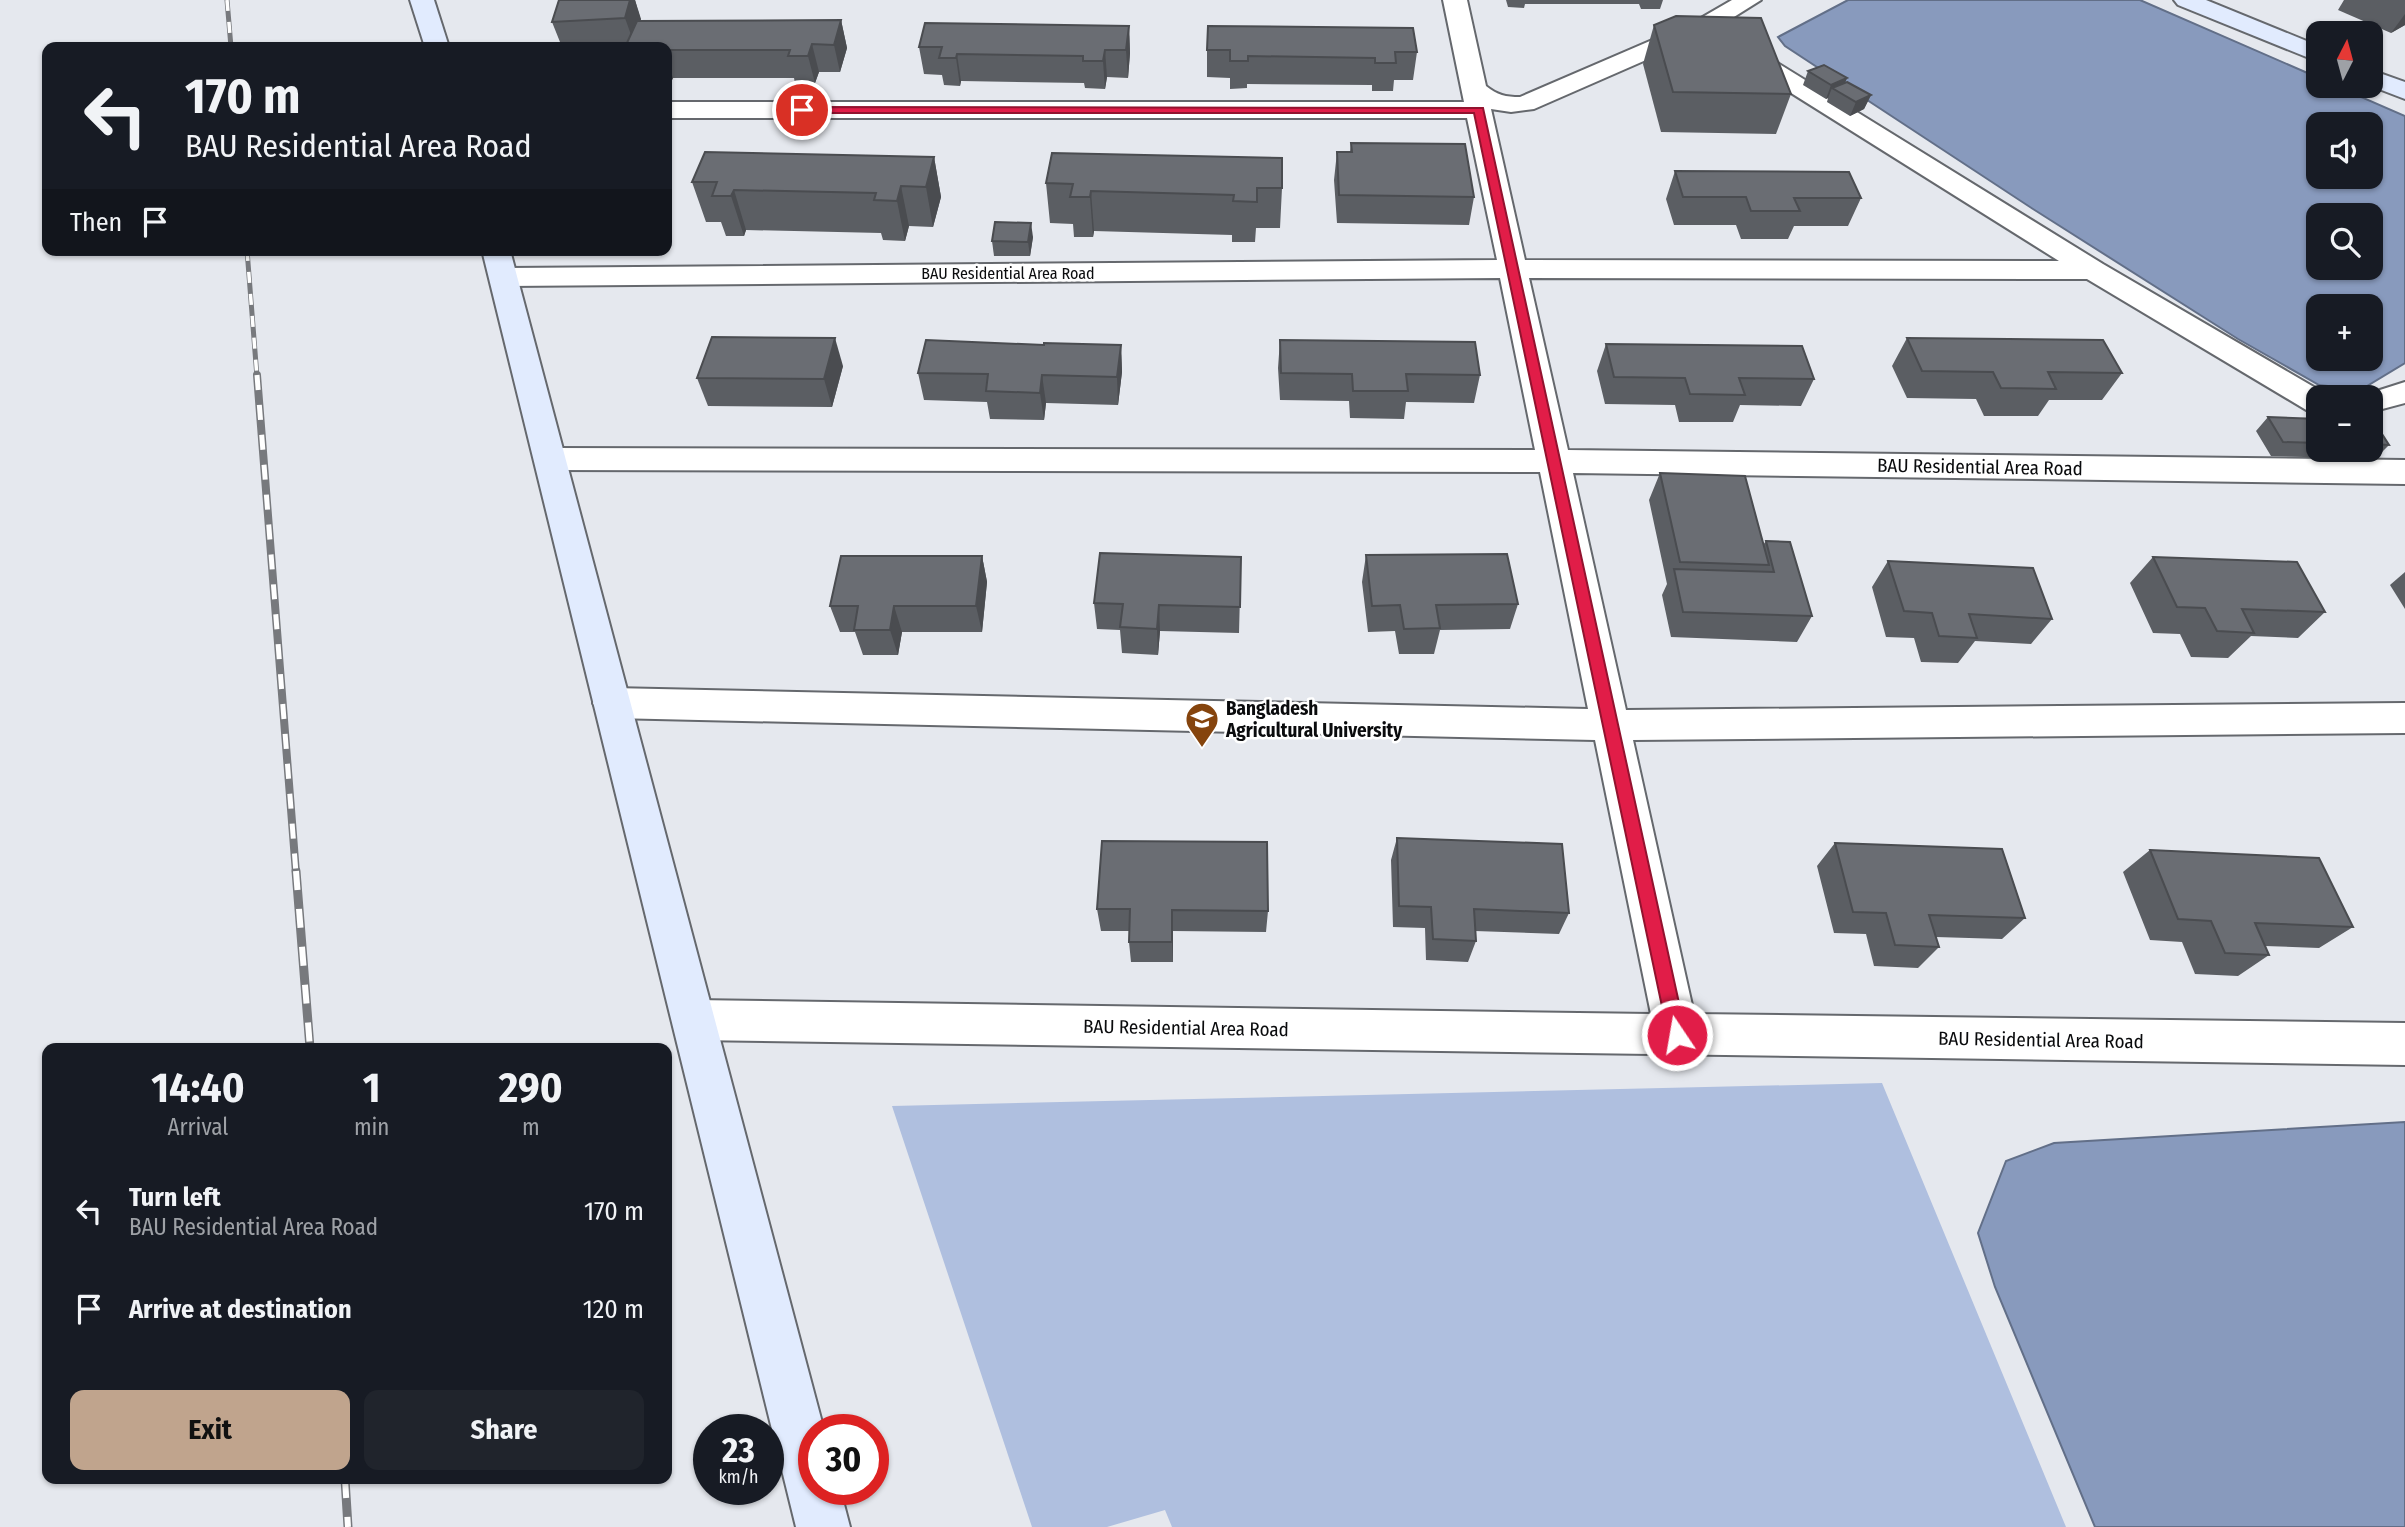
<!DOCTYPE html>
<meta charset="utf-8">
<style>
:root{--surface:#171b24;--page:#20242c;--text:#f1f3f6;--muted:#9ea1a6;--accent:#c0a48d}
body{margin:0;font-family:"Fira Sans Condensed",sans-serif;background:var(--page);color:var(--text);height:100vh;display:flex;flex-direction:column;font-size:26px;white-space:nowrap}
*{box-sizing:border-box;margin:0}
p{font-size:23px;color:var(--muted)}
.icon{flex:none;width:38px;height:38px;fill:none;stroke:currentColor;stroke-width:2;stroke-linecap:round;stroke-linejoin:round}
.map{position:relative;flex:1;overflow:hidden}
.panel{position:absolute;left:42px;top:1043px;width:630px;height:441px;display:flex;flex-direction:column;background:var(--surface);border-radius:14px;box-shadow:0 2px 5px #0004}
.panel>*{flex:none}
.banner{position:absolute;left:42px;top:42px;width:630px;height:214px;border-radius:14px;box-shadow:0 2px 5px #0004;background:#171b24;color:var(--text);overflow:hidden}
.needle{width:46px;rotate:6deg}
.fabs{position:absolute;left:2306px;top:21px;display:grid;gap:14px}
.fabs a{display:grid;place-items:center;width:77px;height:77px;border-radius:14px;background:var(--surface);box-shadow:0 2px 5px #0004;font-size:35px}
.speed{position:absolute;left:693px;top:1414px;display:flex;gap:14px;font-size:35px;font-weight:700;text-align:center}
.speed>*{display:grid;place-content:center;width:91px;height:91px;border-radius:50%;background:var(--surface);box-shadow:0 2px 5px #0004;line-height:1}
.speed small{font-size:18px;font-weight:400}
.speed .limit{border:10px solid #d22;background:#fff;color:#111}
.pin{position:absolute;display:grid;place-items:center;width:60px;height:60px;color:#fff;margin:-30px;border:4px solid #fff;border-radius:50%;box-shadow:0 2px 7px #0007}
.me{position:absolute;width:77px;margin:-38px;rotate:348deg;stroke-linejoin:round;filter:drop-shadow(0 0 5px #0008)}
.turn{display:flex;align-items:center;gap:24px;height:147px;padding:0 28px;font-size:32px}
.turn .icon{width:91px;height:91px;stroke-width:2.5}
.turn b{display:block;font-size:49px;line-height:60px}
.then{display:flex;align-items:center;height:66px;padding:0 28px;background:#0003;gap:14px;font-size:26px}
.eta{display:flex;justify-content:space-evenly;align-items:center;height:119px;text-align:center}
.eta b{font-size:42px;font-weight:700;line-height:49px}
.cta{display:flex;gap:14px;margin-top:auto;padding:14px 28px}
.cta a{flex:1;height:80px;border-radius:14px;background:var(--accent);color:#111;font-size:28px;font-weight:700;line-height:80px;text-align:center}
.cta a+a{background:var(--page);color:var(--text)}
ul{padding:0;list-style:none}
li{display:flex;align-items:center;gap:21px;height:98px;padding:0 28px}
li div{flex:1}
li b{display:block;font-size:26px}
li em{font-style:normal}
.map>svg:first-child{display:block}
</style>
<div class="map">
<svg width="2405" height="1527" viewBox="0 0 2405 1527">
<rect width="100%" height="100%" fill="#e5e8ee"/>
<polygon fill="#afbfdf" points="1882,1083 2066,1527 1172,1527 1165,1510 1107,1527 1032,1527 892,1106"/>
<g fill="#889abd" stroke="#626f88" stroke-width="2" fill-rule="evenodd">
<path d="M1848,0H2140L2319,78V86H2336L2405,116V363L2367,386L2346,388L2319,385L2238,339L2033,209L1785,46L1778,37ZM2319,124H2371V177H2319ZM2319,215H2371V268H2319ZM2319,306H2371V359H2319Z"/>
<polygon points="2405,1122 2405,1527 2095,1527 1995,1287 1978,1233 2006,1161 2054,1143"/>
</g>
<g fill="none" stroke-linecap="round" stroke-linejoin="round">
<defs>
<g id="street">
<path d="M1443,0H1467L1486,86C1497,95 1506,97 1520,97L1694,22L1732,0H1761L1710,32L1534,109L1511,112L1491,109L1525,260L2059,261L1732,56L1729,51L1732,46H1750L2103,264L2331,397H2319V415L2308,411L2087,279L1529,278L1568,450L2405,460V484L1573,473L1626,710L2405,703V733L1633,740L1694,1014L2405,1023V1065L694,1040L679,1034L672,1020L679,1006L694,1000L1651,1014L1595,740L612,718L599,714L593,703L599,692L612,688L1588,709L1540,472L550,470L539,467L534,459L539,451L550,448L1535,450L1500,278L503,286L493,283L489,277L493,271L503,268L1497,260L1467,118H667V102H1464Z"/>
<polygon points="2405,382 2405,403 2371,412 2371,397 2358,397"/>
</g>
<g id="secondary">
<polygon points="410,0 434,0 449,47 425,47"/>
<polygon points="2174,0 2206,0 2319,46 2319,62 2178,5"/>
<polygon points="2371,70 2405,82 2405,99 2371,86"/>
<polygon points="482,250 510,250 824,1430 814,1430 814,1489 840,1489 850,1527 796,1527"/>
</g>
</defs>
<use href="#street" stroke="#65686d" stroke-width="4"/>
<use href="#secondary" stroke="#65686d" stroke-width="4"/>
<use href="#street" fill="#fff" fill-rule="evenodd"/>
<use href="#secondary" fill="#e1ebfe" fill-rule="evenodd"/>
<defs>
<g id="rail-far2">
<polyline points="227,0 231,47"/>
<polyline points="247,250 257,377"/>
</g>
<polyline id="rail-far1" points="257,375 296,873"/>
<g id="rail">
<polyline points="296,871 310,1048"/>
<polyline points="345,1479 348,1527"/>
</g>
</defs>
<use href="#rail-far2" stroke="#77797d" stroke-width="5"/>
<use href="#rail-far1" stroke="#77797d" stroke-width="8"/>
<use href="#rail" stroke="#77797d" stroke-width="9"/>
<use href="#rail-far2" stroke="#fff" stroke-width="3.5" stroke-dasharray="11" stroke-linecap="butt"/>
<use href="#rail-far1" stroke="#fff" stroke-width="5" stroke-dasharray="15" stroke-linecap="butt"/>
<use href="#rail" stroke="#fff" stroke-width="6" stroke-dasharray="19" stroke-linecap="butt"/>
</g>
<g fill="#5b5e63">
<polygon points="559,0 635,0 641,21 841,20 847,48 840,72 819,72 815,83 795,83 794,78 673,78 671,82 667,82 667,47 627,47 626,46 562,47 552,22"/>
<polygon points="1506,0 1663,0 1660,9 1641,9 1639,4 1525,4 1524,8 1508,7"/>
<polygon points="2344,0 2405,0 2405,25 2391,33 2338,10"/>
<polygon points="1654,25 1791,94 1776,134 1661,132 1643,64"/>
<polygon points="1129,26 1130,53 1128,78 1107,77 1105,89 1085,88 1084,83 961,81 960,86 944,85 942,75 924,74 919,47"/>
<polygon points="1207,50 1417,52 1413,80 1394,80 1393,91 1372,91 1372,85 1247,84 1247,88 1230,89 1230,78 1207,77"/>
<polygon points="1808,71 1847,78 1845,82 1871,95 1864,109 1850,116 1827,102 1828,98 1826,99 1803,85"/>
<polygon points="1351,143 1474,197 1469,225 1337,223 1334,180 1337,152 1350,152"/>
<polygon points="934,157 941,197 933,227 909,226 905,241 883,240 881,233 746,230 744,236 726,236 721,222 706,222 692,182"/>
<polygon points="1675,171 1861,198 1848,226 1794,226 1788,239 1741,239 1736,225 1674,225 1666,199"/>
<polygon points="1046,183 1282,188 1280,228 1256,228 1255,242 1232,242 1232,235 1094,231 1093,237 1074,237 1073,224 1050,223"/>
<polygon points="1033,237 1030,256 994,256 992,241"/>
<polygon points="1907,338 2122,373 2102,400 2049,400 2038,416 1984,416 1976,399 1907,398 1892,366"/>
<polygon points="1280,340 1480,375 1474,403 1406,402 1404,419 1350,418 1349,401 1280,400 1278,368"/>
<polygon points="1606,344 1814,379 1801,406 1740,405 1733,422 1679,422 1675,405 1605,404 1597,371"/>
<polygon points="1044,345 1121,345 1122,372 1118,405 1046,403 1044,420 990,419 987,402 924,400 918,373"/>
<polygon points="843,366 832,407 708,406 697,378"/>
<polygon points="2268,417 2319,419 2319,450 2371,450 2371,420 2389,445 2375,459 2271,456 2256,431"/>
<polygon points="1660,473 1763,545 1766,541 1812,616 1797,642 1671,637 1662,595 1667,584 1649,500"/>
<polygon points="1366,555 1518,604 1510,629 1440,630 1434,654 1399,654 1395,631 1368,632 1362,582"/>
<polygon points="982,556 987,582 982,632 902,632 898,655 863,655 855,632 840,632 830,606"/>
<polygon points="1241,557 1239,633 1160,631 1158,655 1122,653 1120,630 1097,629 1094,603"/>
<polygon points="2153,557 2325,612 2298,638 2251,636 2228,658 2191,657 2180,634 2153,633 2130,583"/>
<polygon points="1888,561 2052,619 2031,644 1975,641 1958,663 1921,662 1914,638 1886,637 1872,587"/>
<polygon points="2405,572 2405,609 2390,585"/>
<polygon points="1397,838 1569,913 1559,934 1475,931 1476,941 1468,962 1426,960 1425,928 1393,927 1391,860"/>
<polygon points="1835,843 2025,918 2002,939 1936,937 1939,947 1918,968 1874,966 1866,934 1834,933 1817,866"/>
<polygon points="2150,850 2353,927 2319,948 2265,946 2269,955 2238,976 2195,974 2182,942 2150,940 2123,872"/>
<polygon points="1097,909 1268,911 1266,932 1173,931 1173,962 1131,962 1129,942 1129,931 1101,931"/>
</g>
<g fill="#4a4c50">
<polygon points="630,0 635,0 641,19 635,46 625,18"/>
<polygon points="2405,14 2405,25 2391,33"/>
<polygon points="841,20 847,48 840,72 834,45"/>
<polygon points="1129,26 1130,53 1128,78 1126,50"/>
<polygon points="812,44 819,72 815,83 808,56"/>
<polygon points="1105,50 1107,77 1105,89 1103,61"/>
<polygon points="957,54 961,81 960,86 956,58"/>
<polygon points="667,60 673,78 671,82 667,70"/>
<polygon points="1847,78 1841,93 1832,88 1828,98 1826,99 1831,85"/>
<polygon points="1871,95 1864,109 1850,116 1856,102"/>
<polygon points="934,157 941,197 933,227 926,187"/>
<polygon points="901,186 909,226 905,241 897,201"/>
<polygon points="734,190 746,230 744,236 731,196"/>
<polygon points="1091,191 1094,231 1093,237 1090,197"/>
<polygon points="1031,223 1033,237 1030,256 1028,242"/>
<polygon points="835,338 843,366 832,407 824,379"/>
<polygon points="1121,345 1122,372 1118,405 1117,377"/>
<polygon points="1042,375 1046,403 1044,420 1040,393"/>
<polygon points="982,556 987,582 982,632 976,606"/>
<polygon points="1159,605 1160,631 1158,655 1157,629"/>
<polygon points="894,606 902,632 898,655 890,630"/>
<polygon points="1172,910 1173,931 1173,962 1172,942"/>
</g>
<g fill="#6a6d73" stroke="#4a4c50" stroke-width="2">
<polygon points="559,0 630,0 625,18 552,22"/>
<polygon points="1676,16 1761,18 1791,94 1673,92 1654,25"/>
<polygon points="841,20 834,45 812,44 808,56 788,56 790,50 667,50 667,47 648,47 649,45 626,45 637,21"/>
<polygon points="925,23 1129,26 1126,50 1105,50 1103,61 1083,61 1083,56 957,54 956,58 939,58 942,47 919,47"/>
<polygon points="1208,26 1413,28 1417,52 1395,52 1396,63 1375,63 1375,58 1248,56 1248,61 1230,61 1230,50 1207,50"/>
<polygon points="1824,65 1847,78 1831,85 1808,71"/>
<polygon points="1847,82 1871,95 1856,102 1832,88"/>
<polygon points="1351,143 1465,144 1474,197 1339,195 1337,152 1352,152"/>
<polygon points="705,152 934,157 926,187 901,186 897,201 874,200 876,193 734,190 731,196 712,196 717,182 692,182"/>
<polygon points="1052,153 1282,158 1282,188 1257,188 1257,202 1233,201 1234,195 1091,191 1090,197 1070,197 1073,184 1046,183"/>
<polygon points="1675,171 1849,172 1861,198 1794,198 1800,211 1751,211 1746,197 1683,197"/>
<polygon points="995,222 1031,223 1028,242 992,241"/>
<polygon points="712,337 835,338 824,379 697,378"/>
<polygon points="1907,338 2103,340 2122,373 2048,372 2056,389 2001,388 1993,372 1922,371"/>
<polygon points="926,340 1044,345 1044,343 1121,345 1117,377 1042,375 1040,393 986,391 988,374 918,373"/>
<polygon points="1280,340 1475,342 1480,375 1406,374 1408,391 1353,391 1352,374 1281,373"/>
<polygon points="1606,344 1802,346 1814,379 1739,378 1745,395 1690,394 1685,378 1614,377"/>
<polygon points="2268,417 2319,419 2319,443 2283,442"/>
<polygon points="2371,420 2373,420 2389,445 2371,444"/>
<polygon points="1660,473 1745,476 1769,565 1680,562"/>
<polygon points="1766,541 1790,542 1812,616 1683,612 1674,569 1774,572"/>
<polygon points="1100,553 1241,557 1240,607 1159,605 1157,629 1120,627 1123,604 1094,603"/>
<polygon points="1507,554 1518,604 1436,605 1440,628 1404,629 1400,605 1372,606 1366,555"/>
<polygon points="841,556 982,556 976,606 894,606 890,630 854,630 858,606 830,606"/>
<polygon points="2153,557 2297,562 2325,612 2242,609 2254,633 2217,631 2205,608 2177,607"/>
<polygon points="1888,561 2033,568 2052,619 1969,614 1977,638 1939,636 1932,613 1904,611"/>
<polygon points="1397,838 1562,844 1569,913 1474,909 1476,941 1433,939 1431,907 1399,906"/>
<polygon points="1102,841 1267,842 1268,911 1172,910 1172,942 1129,942 1130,909 1097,909"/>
<polygon points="1835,843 2002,849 2025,918 1929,915 1939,947 1895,945 1886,913 1853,912"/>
<polygon points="2150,850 2319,858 2353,927 2255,923 2269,955 2225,953 2211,921 2178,919"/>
</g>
<polygon fill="#e11d48" stroke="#92132f" stroke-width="2" points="798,107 1483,108 1686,1035 1684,1041 1677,1044 1671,1041 1668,1035 1474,113 802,113 798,112"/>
<defs>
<symbol id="university-pin" viewBox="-11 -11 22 30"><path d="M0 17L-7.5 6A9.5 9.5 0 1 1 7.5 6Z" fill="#85440d" stroke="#fff"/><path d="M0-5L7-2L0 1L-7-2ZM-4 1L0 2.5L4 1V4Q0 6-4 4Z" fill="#fff"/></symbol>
</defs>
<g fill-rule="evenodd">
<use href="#university-pin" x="1183" y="700" width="38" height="52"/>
</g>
<g text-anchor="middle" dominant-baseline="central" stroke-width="5" stroke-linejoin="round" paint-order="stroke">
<g font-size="16" fill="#0a0b0d" stroke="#fff">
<text x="1008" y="273">BAU Residential Area Road</text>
</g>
<g font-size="19" fill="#0a0b0d" stroke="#fff">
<text transform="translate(1980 467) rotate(1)">BAU Residential Area Road</text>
<text transform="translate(1186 1028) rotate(1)">BAU Residential Area Road</text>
<text transform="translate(2041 1040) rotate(1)">BAU Residential Area Road</text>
</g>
<g font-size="19" font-weight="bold" fill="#0a0b0d" stroke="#fff" text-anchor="start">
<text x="1226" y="708">Bangladesh<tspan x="1226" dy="22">Agricultural University</tspan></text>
</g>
</g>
</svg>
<div class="fabs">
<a><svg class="needle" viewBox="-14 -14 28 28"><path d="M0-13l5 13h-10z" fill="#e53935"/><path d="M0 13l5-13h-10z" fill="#9ea1a6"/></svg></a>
<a><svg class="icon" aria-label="sound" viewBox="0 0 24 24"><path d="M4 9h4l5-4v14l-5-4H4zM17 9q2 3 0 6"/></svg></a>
<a><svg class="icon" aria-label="search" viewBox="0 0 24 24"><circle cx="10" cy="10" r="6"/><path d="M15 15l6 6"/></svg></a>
<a>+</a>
<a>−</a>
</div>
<div class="speed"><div>23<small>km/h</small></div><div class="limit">30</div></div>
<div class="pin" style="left:802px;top:110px;background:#d93025"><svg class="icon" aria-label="arrive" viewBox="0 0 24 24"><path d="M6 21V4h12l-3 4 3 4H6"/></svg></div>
<svg class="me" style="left:1677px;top:1035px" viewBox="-20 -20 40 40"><circle r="17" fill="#e11d48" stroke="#fff" stroke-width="3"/><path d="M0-11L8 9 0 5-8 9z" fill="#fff"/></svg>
<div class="banner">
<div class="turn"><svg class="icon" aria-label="left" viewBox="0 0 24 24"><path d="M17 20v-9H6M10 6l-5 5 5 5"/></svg><div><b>170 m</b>BAU Residential Area Road</div></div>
<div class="then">Then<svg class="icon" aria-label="arrive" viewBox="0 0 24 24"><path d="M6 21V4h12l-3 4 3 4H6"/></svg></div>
</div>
<section class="panel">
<div class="eta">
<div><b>14:40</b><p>Arrival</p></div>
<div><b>1</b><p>min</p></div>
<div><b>290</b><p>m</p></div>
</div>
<ul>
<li><svg class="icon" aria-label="left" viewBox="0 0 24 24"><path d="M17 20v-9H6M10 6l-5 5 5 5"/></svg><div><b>Turn left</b><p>BAU Residential Area Road</p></div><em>170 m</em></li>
<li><svg class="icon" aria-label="arrive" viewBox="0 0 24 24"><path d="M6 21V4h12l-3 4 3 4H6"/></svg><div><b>Arrive at destination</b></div><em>120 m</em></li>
</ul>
<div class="cta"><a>Exit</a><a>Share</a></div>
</section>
</div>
